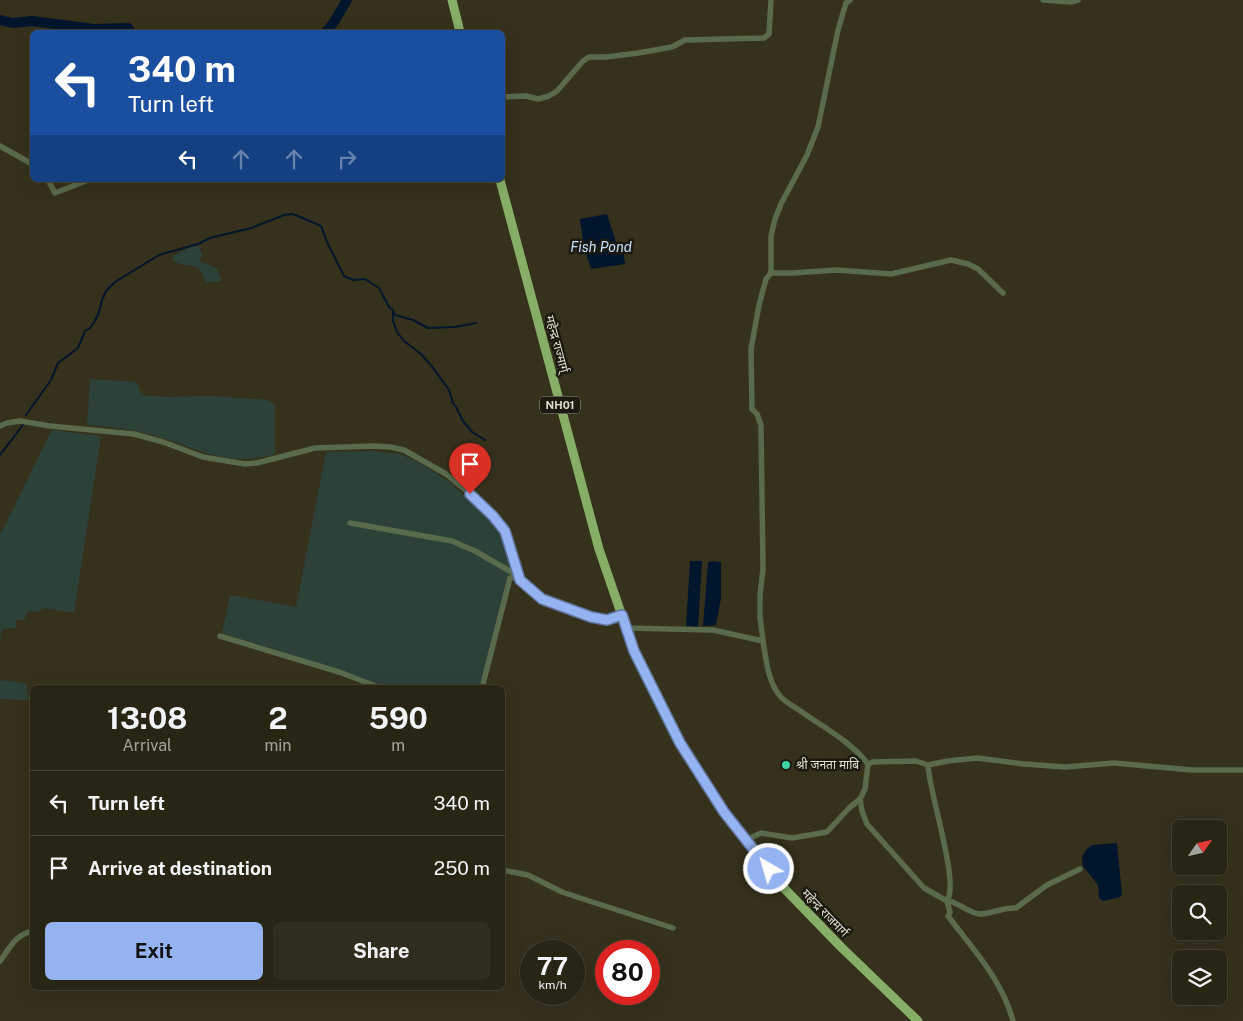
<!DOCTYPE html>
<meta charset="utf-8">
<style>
:root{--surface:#282515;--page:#302d1e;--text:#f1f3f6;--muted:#a5a5a0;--line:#444234;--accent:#95b2f1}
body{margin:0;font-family:"Public Sans","Noto Sans Devanagari",sans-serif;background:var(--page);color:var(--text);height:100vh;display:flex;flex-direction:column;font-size:19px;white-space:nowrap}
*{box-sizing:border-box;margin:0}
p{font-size:16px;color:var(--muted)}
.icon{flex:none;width:28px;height:28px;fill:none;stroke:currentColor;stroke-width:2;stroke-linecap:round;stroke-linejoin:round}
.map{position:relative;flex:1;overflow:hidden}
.drawer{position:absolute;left:30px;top:685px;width:475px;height:305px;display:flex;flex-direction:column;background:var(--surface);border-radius:8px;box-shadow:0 5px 20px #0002,0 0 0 1px var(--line)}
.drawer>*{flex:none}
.banner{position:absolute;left:30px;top:30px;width:475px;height:152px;border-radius:8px;box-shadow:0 5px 20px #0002,0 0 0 1px var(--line);background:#1a4fa0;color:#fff;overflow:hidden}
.needle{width:32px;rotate:56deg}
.fabs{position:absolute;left:1172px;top:820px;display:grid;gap:10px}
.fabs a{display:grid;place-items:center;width:55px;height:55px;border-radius:8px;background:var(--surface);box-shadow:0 5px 20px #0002,0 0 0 1px var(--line);font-size:25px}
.speed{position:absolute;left:520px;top:940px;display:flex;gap:10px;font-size:25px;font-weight:700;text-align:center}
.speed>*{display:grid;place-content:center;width:65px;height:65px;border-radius:50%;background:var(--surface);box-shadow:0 5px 20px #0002,0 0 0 1px var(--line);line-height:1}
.speed small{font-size:12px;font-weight:400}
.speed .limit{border:8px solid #d22;background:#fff;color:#111}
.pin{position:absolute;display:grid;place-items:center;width:42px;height:42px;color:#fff;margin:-51px -21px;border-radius:50% 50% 50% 0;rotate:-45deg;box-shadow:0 0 5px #0007}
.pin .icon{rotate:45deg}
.me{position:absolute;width:55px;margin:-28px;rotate:322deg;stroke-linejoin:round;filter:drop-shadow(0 0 4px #0008)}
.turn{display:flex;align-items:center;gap:18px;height:105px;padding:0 15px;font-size:22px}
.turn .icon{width:65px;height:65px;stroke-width:2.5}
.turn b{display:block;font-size:35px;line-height:42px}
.lanes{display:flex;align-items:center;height:48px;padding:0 15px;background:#0003;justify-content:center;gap:25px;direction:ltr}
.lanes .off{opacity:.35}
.eta{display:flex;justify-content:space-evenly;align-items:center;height:85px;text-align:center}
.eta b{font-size:30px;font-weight:700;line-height:35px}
.cta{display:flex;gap:10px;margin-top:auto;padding:10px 15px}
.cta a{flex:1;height:58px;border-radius:8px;background:var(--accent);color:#111;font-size:20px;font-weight:700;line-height:58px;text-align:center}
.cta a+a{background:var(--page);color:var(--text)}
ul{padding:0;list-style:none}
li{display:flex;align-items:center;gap:15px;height:65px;padding:0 15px;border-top:1px solid var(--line)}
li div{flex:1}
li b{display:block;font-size:19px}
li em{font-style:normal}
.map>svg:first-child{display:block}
</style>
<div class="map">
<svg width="1243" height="1021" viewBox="0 0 1243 1021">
<rect width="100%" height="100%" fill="#36311c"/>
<g fill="#2c4238">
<path d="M199,246L202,254L200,261C213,268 218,264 221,281L206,283C196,256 193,271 173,261V256L191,247Z"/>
<path d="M90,379L137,382L141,395L167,397L211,396L268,400L275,405V454C227,468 200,449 156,436C134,429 110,427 87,425Z"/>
<polygon points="52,430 101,436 74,613 44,608 37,612 28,611 24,620 16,620 16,628 2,629 0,639 0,535"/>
<polygon points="372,451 400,454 420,463 449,482 482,511 496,525 503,538 512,567 507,578 480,687 389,687 222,633 230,595 296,607 326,452"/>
<polygon points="0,680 26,683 29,700 0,699"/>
</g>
<g fill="#01152d">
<polygon points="607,214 616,242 622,243 625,264 591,269 584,248 580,219"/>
<polygon points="690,561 702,561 698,627 686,626"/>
<polygon points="713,561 721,562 721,598 716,625 703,626 708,562"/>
<polygon points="1117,843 1122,895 1120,897 1103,901 1099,898 1098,885 1083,866 1082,857 1086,850 1092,845"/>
</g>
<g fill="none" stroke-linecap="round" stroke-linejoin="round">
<g stroke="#01152d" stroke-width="2">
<polyline points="393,312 393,321 397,332 404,341 421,354 434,369 449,390 453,403 456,407 463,421 472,432 485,440"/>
<polyline points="26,415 51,380 58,363 78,348 85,331 90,328 95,321 99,312 102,300 106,291 115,282 159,255 198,244 210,238 251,228 284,215 292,214 298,216 321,226 327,242 344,276 353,280 365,279 379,288 389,307 393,310 395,315 413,320 428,328 455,327 476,323"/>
<polyline points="0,455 23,425"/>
</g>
<g stroke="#01152d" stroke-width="10">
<polyline points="0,20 13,23 32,21 94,29 128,28 131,32"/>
<polyline points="326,32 334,22 347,0"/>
</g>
<g stroke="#596b4c" stroke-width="5.5">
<polyline points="1043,0 1071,2 1078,0"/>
<polyline points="502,97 526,96 538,99 549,96 557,91 583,61 589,57 606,57 638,53 672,47 685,40 764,38 769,34 771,0"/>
<polyline points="0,146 32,164"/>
<polyline points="48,180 55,193 88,180"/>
<polyline points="771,273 792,273 837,270 891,274 951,260 968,264 978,269 1003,293"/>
<polyline points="0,426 7,423 20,421 50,426 134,434 163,442 203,457 245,464 257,463 315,448 374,446 390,447 404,450 446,474 481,503 493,516 505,531 520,580 541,599 591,617 607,619 622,615"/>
<polyline points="350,523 452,541 475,551 520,577"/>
<path d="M626,628L713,630L763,641C766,659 768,682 780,696C785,702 793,706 799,710C824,728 849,740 868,764"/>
<polyline points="220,636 339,672 381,688"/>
<polyline points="763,641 760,617 760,595 763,569 761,425 757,414 752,409 751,349 759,305 766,279 771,273 771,236 775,219 781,204 807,155 818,127 838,30 846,3 850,0"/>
<polyline points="482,688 510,578 520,577"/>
<path d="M928,765C929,792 960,884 947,901L924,888L867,824L862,811L860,799L865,789L868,764L873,762L916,761L928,765L948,761L977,758L1024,764L1065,767L1114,763L1192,770H1243"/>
<polyline points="746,840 761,833 792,838 827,832 849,808 860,799"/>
<polyline points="502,870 528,875 562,892 580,898 673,928"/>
<path d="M0,961C10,948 15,935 32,931"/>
<path d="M1013,1021C1003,981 972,948 948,916L950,912L947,901C956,900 967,913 980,914C992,914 1003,907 1016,908L1047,885L1080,869"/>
</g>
<g stroke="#86ae67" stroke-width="9">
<polyline points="452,0 460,32"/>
<polyline points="500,180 599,549 634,651 680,743 724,812 780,884 841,947 918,1021"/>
</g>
</g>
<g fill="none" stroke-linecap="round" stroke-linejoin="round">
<defs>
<polyline id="route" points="470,494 493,516 505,531 520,580 542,599 591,617 607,620 622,615 634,651 680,743 724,812 769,869"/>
</defs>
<use href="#route" stroke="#61749d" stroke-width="12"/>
<use href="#route" stroke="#95b2f1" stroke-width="9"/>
</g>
<circle fill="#3fd4a2" stroke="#1b1910" stroke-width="2" cx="786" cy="765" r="5"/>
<g text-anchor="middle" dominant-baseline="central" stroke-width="5" stroke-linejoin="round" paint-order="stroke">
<rect fill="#1b1910" stroke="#a6a398" stroke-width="1" x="540" y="396.5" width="40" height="17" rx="4"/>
<g font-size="11" font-weight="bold" fill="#e1ded2">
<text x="560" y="405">NH01</text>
</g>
<g font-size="12" fill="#e1ded2" stroke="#1b1910">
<text transform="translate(557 344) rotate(75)">महेन्द्र राज्मार्ग्</text>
<text transform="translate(825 913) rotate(46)">महेन्द्र राजमार्ग</text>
</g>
<g font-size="12" fill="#e1ded2" stroke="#1b1910" text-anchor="start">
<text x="796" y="765">श्री जनता माबि</text>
</g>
<g font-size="14" font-style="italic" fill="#c5e0ff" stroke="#1b1910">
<text x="601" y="247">Fish Pond</text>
</g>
</g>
</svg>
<div class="fabs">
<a><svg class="needle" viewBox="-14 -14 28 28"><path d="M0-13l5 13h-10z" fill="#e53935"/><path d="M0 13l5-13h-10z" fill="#a5a5a0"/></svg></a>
<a><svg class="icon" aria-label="search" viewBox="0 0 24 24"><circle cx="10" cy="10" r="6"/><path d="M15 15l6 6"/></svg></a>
<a><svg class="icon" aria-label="layers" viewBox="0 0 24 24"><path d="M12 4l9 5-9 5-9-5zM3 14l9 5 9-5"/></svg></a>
</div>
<div class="speed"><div>77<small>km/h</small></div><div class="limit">80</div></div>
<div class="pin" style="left:470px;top:494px;background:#d93025"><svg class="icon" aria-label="arrive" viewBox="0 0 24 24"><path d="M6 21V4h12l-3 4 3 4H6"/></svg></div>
<svg class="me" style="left:769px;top:869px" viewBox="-20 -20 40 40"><circle r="17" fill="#95b2f1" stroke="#fff" stroke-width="3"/><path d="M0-11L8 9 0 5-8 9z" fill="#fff"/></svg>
<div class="banner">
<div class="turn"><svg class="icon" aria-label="left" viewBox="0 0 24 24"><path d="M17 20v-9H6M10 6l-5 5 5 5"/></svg><div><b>340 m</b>Turn left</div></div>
<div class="lanes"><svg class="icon" aria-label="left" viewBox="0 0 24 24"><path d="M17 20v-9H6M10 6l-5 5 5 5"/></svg><svg class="icon off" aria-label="ahead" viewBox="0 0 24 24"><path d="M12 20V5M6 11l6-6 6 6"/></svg><svg class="icon off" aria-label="ahead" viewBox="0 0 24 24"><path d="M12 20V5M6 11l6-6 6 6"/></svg><svg class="icon off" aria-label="right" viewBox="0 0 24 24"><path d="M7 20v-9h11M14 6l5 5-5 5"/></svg></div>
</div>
<section class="drawer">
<div class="eta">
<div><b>13:08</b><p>Arrival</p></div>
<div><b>2</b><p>min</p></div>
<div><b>590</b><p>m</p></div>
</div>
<ul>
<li><svg class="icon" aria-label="left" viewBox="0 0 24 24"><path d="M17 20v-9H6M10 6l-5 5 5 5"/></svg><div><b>Turn left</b></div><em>340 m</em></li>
<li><svg class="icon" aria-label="arrive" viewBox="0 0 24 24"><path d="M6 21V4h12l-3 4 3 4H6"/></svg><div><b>Arrive at destination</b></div><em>250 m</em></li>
</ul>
<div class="cta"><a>Exit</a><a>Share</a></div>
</section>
</div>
